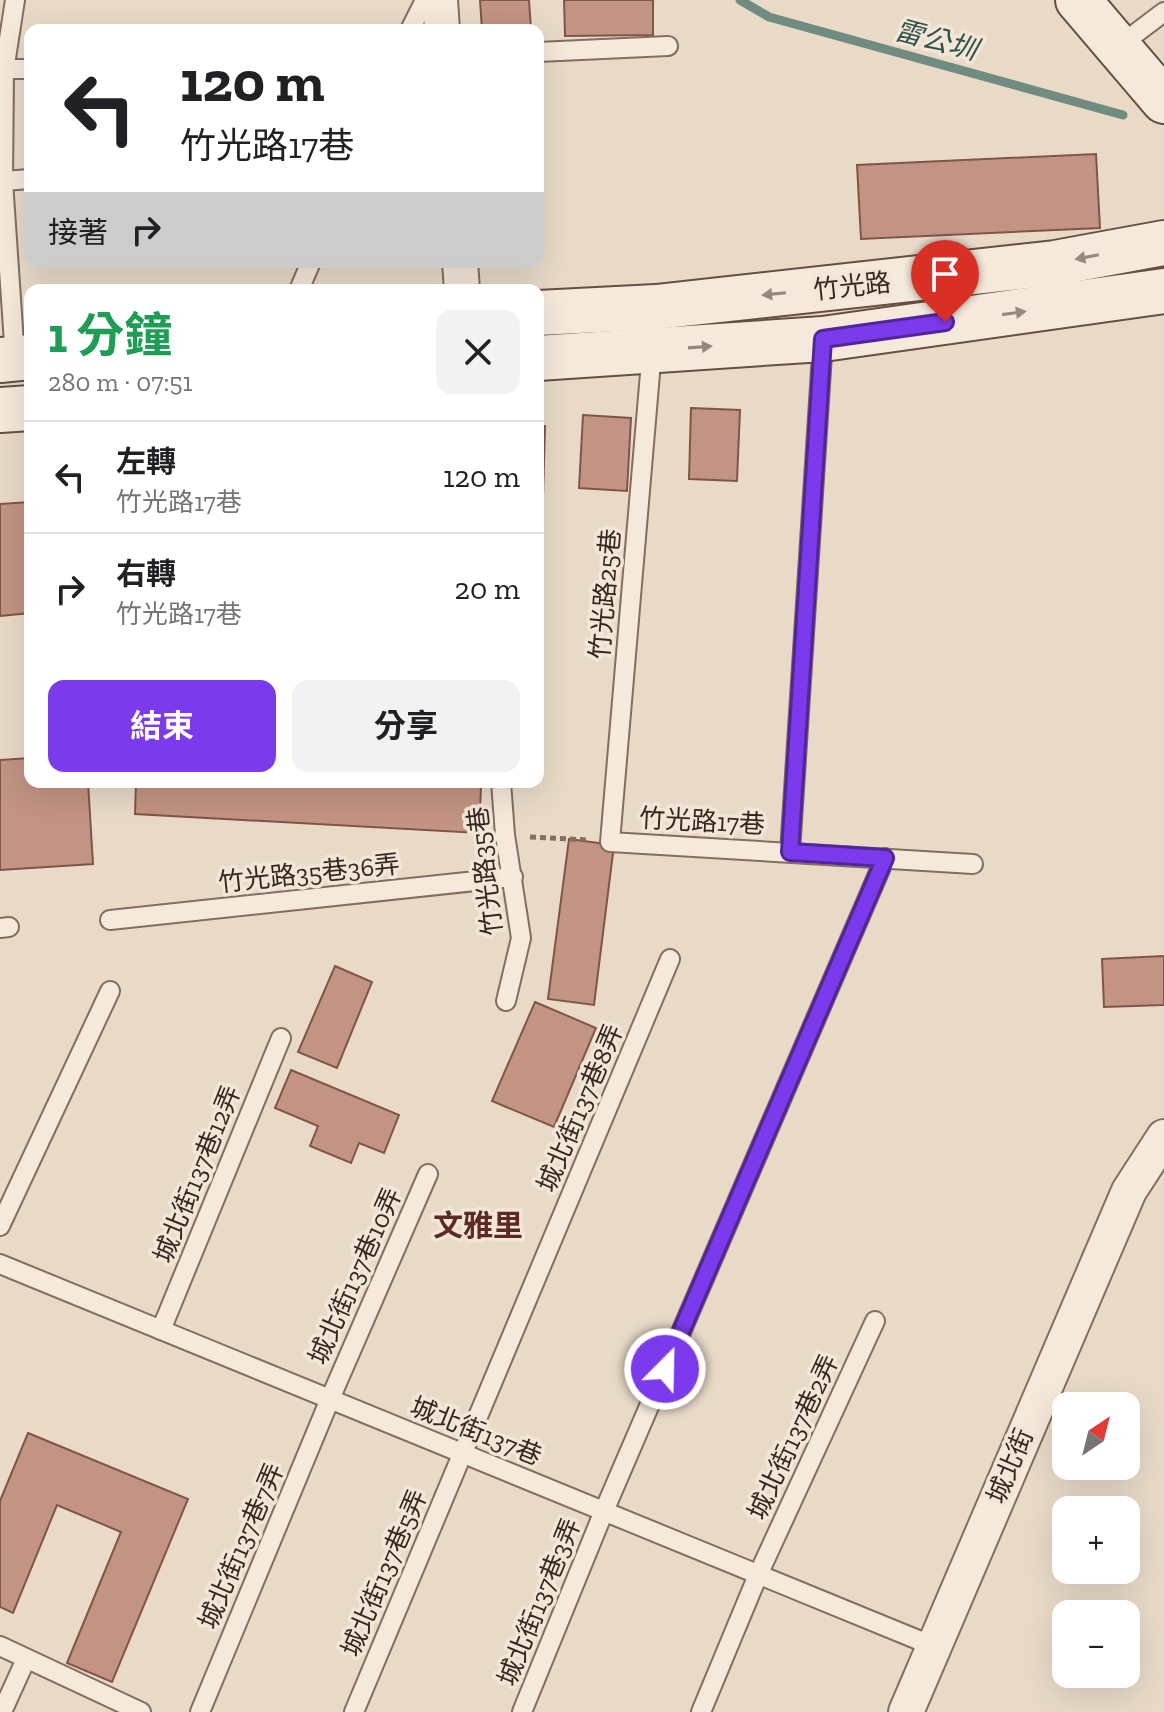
<!DOCTYPE html>
<html lang="zh-TW">
<meta charset="utf-8">
<style>
:root{--surface:#fff;--page:#f2f2f2;--text:#202124;--muted:#757577;--line:#e0e0e0;--accent:#7c3aed}
body{margin:0;font-family:"Zilla Slab","Noto Sans TC",serif;background:var(--page);color:var(--text);height:100vh;display:flex;flex-direction:column;font-size:30px;white-space:nowrap}
*{box-sizing:border-box;margin:0}
p{font-size:26px;color:var(--muted)}
.icon{flex:none;width:44px;height:44px;fill:none;stroke:currentColor;stroke-width:2;stroke-linecap:round;stroke-linejoin:round}
.map{position:relative;flex:1;overflow:hidden}
.details{position:absolute;left:24px;top:284px;width:520px;height:504px;display:flex;flex-direction:column;background:var(--surface);border-radius:16px;box-shadow:0 8px 32px #0002}
.details>*{flex:none}
.top-card{position:absolute;left:24px;top:24px;width:520px;height:244px;border-radius:16px;box-shadow:0 8px 32px #0002;background:#fff;color:var(--text);overflow:hidden}
.needle{width:52px;rotate:35deg}
.fabs{position:absolute;left:1052px;top:1392px;display:grid;gap:16px}
.fabs a{display:grid;place-items:center;width:88px;height:88px;border-radius:16px;background:var(--surface);box-shadow:0 8px 32px #0002;font-size:40px}
.pin{position:absolute;display:grid;place-items:center;width:68px;height:68px;color:#fff;margin:-82px -34px;border-radius:50% 50% 50% 0;rotate:-45deg;box-shadow:0 0 8px #0007}
.pin .icon{rotate:45deg}
.me{position:absolute;width:88px;margin:-44px;rotate:23deg;stroke-linejoin:round;filter:drop-shadow(0 0 6px #0008)}
.turn{display:flex;align-items:center;gap:28px;height:168px;padding:0 24px;font-size:36px}
.turn .icon{width:104px;height:104px;stroke-width:2.5}
.turn b{display:block;font-size:56px;line-height:68px}
.then{display:flex;align-items:center;height:76px;padding:0 24px;background:#0003;gap:16px;font-size:30px}
.round{display:grid;place-items:center;flex:none;width:84px;height:84px;border-radius:16px;background:var(--page)}
.headline{display:flex;align-items:center;justify-content:space-between;height:136px;padding:0 24px}
h1{font-size:48px;font-weight:700;line-height:60px;color:#1e9e55}
.action{display:flex;gap:16px;margin-top:auto;padding:16px 24px}
.action a{flex:1;height:92px;border-radius:16px;background:var(--accent);color:#fff;font-size:32px;font-weight:700;line-height:92px;text-align:center}
.action a+a{background:var(--page);color:var(--text)}
ul{padding:0;list-style:none}
li{display:flex;align-items:center;gap:24px;height:112px;padding:0 24px;border-top:2px solid var(--line)}
li div{flex:1}
li b{display:block;font-size:30px}
li em{font-style:normal}
.map>svg:first-child{display:block}
</style>
<div class="map">
<svg width="1164" height="1712" viewBox="0 0 1164 1712">
<rect width="100%" height="100%" fill="#e9dac8"/>
<g fill="none" stroke-linecap="round" stroke-linejoin="round">
<polyline stroke="#708c80" stroke-width="9" points="740,0 769,17 1123,115"/>
</g>
<g fill="#c39383" stroke="#805548" stroke-width="2">
<polygon points="480,0 529,0 531,30 482,30"/>
<polygon points="564,0 653,0 653,35 565,36"/>
<polygon points="1096,154 1100,228 861,239 857,165"/>
<polygon points="691,408 740,410 737,481 689,479"/>
<polygon points="583,415 631,418 627,491 579,488"/>
<polygon points="538,425 545,426 541,567 538,567"/>
<polygon points="30,502 30,613 0,616 0,504"/>
<polygon points="30,758 30,782 88,782 93,864 0,870 0,760"/>
<polygon points="136,782 397,782 481,787 479,833 135,814"/>
<polygon points="569,839 614,845 594,1005 548,999"/>
<polygon points="1164,956 1164,1005 1104,1007 1102,959"/>
<polygon points="335,966 372,982 337,1068 298,1052"/>
<polygon points="535,1002 596,1028 554,1127 492,1101"/>
<polygon points="291,1070 399,1115 384,1153 359,1143 351,1163 310,1146 318,1126 275,1108"/>
<polygon points="28,1433 188,1499 112,1682 67,1663 121,1532 57,1505 13,1613 0,1607 0,1501"/>
</g>
<g fill="none" stroke-linecap="round" stroke-linejoin="round">
<defs>
<g id="lane">
<polyline points="15,0 4,71 3,181 15,358"/>
<polyline points="410,30 425,0"/>
<polyline points="1119,46 1164,12"/>
<polyline points="538,52 668,46"/>
<polyline points="0,69 30,69"/>
<polyline points="3,181 30,179"/>
<polyline points="299,290 311,262"/>
<polyline points="652,350 610,842 973,864"/>
<polyline points="501,782 505,835 521,938 506,1001"/>
<polyline points="790,852 823,339"/>
<polyline points="110,920 513,877"/>
<polyline points="0,928 9,927"/>
<polyline points="0,1226 110,991"/>
<polyline points="0,1264 933,1646"/>
<polyline points="161,1330 281,1038"/>
<polyline points="0,1646 141,1712"/>
<polyline points="2,1712 26,1659"/>
<polyline points="200,1712 330,1399 428,1174"/>
<polyline points="354,1712 670,959"/>
<polyline points="522,1712 604,1511 885,858"/>
<polyline points="701,1712 758,1575 875,1321"/>
</g>
<g id="street">
<polyline points="440,0 442,30"/>
<polyline points="460,262 462,290"/>
<polyline points="906,1712 1129,1191 1164,1137"/>
</g>
<g id="secondary">
<polyline points="1078,0 1164,101"/>
<polyline points="538,313 656,307 1055,263 1164,243"/>
<polyline points="538,358 823,339 1164,291"/>
<polyline points="0,360 30,357"/>
<polyline points="0,410 30,408"/>
</g>
</defs>
<use href="#lane" stroke="#846d5f" stroke-width="22"/>
<use href="#street" stroke="#846d5f" stroke-width="38"/>
<use href="#secondary" stroke="#664e42" stroke-width="48"/>
<polyline stroke="#846d5f" stroke-width="5" stroke-dasharray="6 4" stroke-linecap="butt" points="530,837 588,840"/>
<use href="#lane" stroke="#f5e9db" stroke-width="18"/>
<use href="#street" stroke="#f5e9db" stroke-width="34"/>
<use href="#secondary" stroke="#f5e9db" stroke-width="44"/>
</g>
<defs><path id="oneway-solid" d="M-6-.8H1V-3.2L6.5 0L1 3.2V.8H-6Z" transform="scale(2)"/></defs>
<g fill="#96887e">
<use href="#oneway-solid" transform="translate(1087 257) rotate(169)"/>
<use href="#oneway-solid" transform="translate(774 294) rotate(174)"/>
<use href="#oneway-solid" transform="translate(1014 313) rotate(-8)"/>
<use href="#oneway-solid" transform="translate(700 347) rotate(-4)"/>
</g>
<g fill="none" stroke-linecap="round" stroke-linejoin="round">
<defs>
<polyline id="route" points="665,1369 885,858 790,852 823,339 945,322"/>
</defs>
<use href="#route" stroke="#51269a" stroke-width="20"/>
<use href="#route" stroke="#7c3aed" stroke-width="14"/>
</g>
<g text-anchor="middle" dominant-baseline="central" stroke-width="7" stroke-linejoin="round" paint-order="stroke">
<g font-size="26" fill="#362821" stroke="#f2e6d7">
<text transform="translate(852 286) rotate(-6)">竹光路</text>
<text transform="translate(605 594) rotate(-85)">竹光路25巷</text>
<text transform="translate(702 821) rotate(3)">竹光路17巷</text>
<text transform="translate(485 871) rotate(-97)">竹光路35巷</text>
<text transform="translate(309 873) rotate(-6)">竹光路35巷36弄</text>
<text transform="translate(580 1108) rotate(-67)">城北街137巷8弄</text>
<text transform="translate(197 1174) rotate(-68)">城北街137巷12弄</text>
<text transform="translate(355 1276) rotate(-66)">城北街137巷10弄</text>
<text transform="translate(476 1431) rotate(22)">城北街137巷</text>
<text transform="translate(793 1437) rotate(-65)">城北街137巷2弄</text>
<text transform="translate(1010 1466) rotate(-67)">城北街</text>
<text transform="translate(241 1546) rotate(-67)">城北街137巷7弄</text>
<text transform="translate(384 1573) rotate(-67)">城北街137巷5弄</text>
<text transform="translate(539 1602) rotate(-68)">城北街137巷3弄</text>
</g>
<g font-size="28" font-style="italic" fill="#32544c" stroke="#f2e6d7">
<text transform="translate(936 40) rotate(15)">雷公圳</text>
</g>
<g font-size="30" font-weight="bold" fill="#5d2825" stroke="#f2e6d7">
<text x="478" y="1226">文雅里</text>
</g>
</g>
</svg>
<div class="fabs">
<a><svg class="needle" viewBox="-14 -14 28 28"><path d="M0-13l5 13h-10z" fill="#e53935"/><path d="M0 13l5-13h-10z" fill="#757577"/></svg></a>
<a>+</a>
<a>−</a>
</div>
<div class="pin" style="left:945px;top:322px;background:#d93025"><svg class="icon" aria-label="arrive" viewBox="0 0 24 24"><path d="M6 21V4h12l-3 4 3 4H6"/></svg></div>
<svg class="me" style="left:665px;top:1369px" viewBox="-20 -20 40 40"><circle r="17" fill="#7c3aed" stroke="#fff" stroke-width="3"/><path d="M0-11L8 9 0 5-8 9z" fill="#fff"/></svg>
<div class="top-card">
<div class="turn"><svg class="icon" aria-label="left" viewBox="0 0 24 24"><path d="M17 20v-9H6M10 6l-5 5 5 5"/></svg><div><b>120 m</b>竹光路17巷</div></div>
<div class="then">接著<svg class="icon" aria-label="right" viewBox="0 0 24 24"><path d="M7 20v-9h11M14 6l5 5-5 5"/></svg></div>
</div>
<section class="details">
<div class="headline"><div><h1>1 分鐘</h1><p>280 m · 07:51</p></div><a class="round"><svg class="icon" aria-label="close" viewBox="0 0 24 24"><path d="M6 6l12 12M18 6L6 18"/></svg></a></div>
<ul>
<li><svg class="icon" aria-label="left" viewBox="0 0 24 24"><path d="M17 20v-9H6M10 6l-5 5 5 5"/></svg><div><b>左轉</b><p>竹光路17巷</p></div><em>120 m</em></li>
<li><svg class="icon" aria-label="right" viewBox="0 0 24 24"><path d="M7 20v-9h11M14 6l5 5-5 5"/></svg><div><b>右轉</b><p>竹光路17巷</p></div><em>20 m</em></li>
</ul>
<div class="action"><a>結束</a><a>分享</a></div>
</section>
</div>
